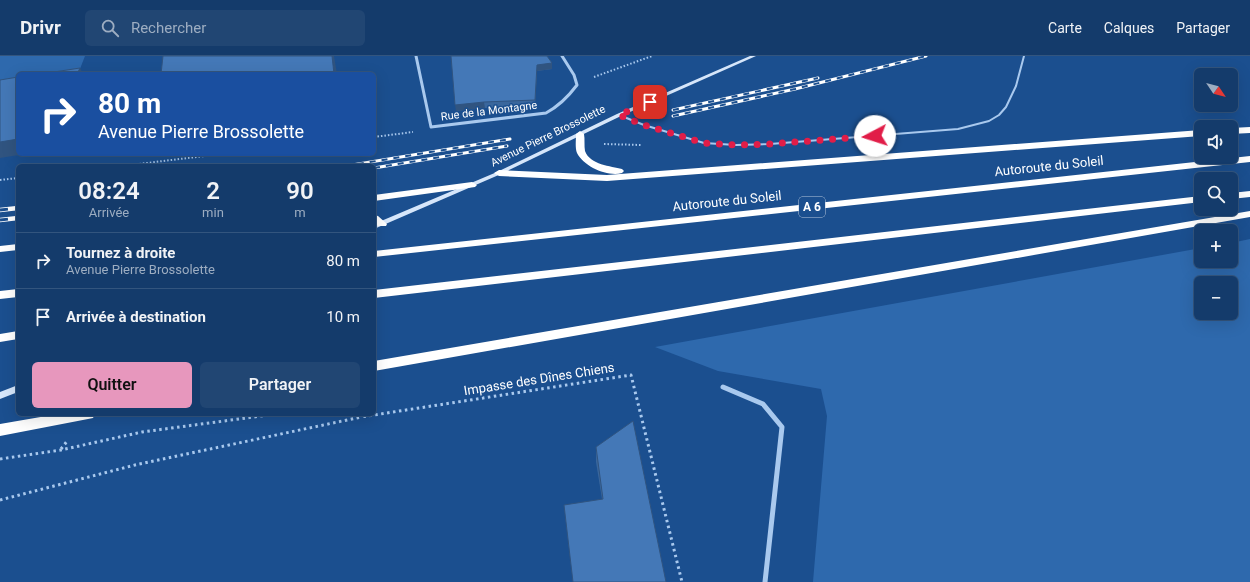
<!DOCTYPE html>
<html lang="fr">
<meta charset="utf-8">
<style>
:root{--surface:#143b6b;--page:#214673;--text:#f1f3f6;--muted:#9dadc1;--line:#33557e;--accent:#e797bd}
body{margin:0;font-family:Roboto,sans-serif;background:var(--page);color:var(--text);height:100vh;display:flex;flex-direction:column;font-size:15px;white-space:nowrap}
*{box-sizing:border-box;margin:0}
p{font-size:13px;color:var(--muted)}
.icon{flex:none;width:22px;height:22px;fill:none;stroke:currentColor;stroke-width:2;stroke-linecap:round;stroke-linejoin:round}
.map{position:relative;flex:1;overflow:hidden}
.details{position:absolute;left:16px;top:108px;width:360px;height:252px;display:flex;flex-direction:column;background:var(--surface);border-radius:6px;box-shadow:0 4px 16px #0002,0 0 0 1px var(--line)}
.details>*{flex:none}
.guide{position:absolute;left:16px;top:16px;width:360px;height:84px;border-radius:6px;box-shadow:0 4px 16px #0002,0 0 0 1px var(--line);background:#1a4fa0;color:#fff;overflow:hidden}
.needle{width:26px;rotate:125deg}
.fabs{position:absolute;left:1194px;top:12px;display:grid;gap:8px}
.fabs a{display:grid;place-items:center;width:44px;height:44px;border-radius:6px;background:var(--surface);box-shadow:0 4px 16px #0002,0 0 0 1px var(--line);font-size:20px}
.pin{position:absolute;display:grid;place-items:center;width:34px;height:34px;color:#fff;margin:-17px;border-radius:8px;box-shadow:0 2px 6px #0006}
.me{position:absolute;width:44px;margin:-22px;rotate:265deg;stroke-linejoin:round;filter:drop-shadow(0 0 3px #0008)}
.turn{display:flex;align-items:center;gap:14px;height:84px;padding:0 16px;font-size:18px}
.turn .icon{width:52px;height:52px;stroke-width:2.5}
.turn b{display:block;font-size:28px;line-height:34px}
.eta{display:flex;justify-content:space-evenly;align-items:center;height:68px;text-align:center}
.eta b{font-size:24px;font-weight:600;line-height:28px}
.primary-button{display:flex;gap:8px;margin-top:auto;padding:8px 16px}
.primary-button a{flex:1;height:46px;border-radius:6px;background:var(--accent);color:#111;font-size:16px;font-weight:600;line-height:46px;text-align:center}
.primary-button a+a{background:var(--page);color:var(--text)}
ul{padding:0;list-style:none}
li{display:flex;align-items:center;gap:12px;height:56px;padding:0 16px;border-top:1px solid var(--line)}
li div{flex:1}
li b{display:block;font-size:15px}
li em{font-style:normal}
header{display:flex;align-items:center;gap:24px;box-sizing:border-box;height:56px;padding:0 20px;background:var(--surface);border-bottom:1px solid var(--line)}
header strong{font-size:19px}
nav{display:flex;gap:22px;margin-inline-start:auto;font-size:14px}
.search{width:280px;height:36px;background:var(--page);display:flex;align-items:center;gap:10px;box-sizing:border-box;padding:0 14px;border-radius:6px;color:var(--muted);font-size:15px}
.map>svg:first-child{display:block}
</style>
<header>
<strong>Drivr</strong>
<div class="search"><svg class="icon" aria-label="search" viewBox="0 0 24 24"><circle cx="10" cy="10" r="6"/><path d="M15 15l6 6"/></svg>Rechercher</div>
<nav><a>Carte</a><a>Calques</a><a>Partager</a></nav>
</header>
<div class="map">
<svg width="1250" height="526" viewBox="0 0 1250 526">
<rect width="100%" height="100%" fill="#1b4f8f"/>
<g fill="#2e69ad" fill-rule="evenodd">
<polygon points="0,0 85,0 78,18 18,18 18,30 0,33"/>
<path d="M1250,183V526H813L827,360L821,333L718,315L655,291L1201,192V205H1231V187ZM1201,227H1231V257H1201Z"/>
</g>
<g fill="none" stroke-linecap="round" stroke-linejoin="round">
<g stroke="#a9c9ee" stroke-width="2" stroke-dasharray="1.5 2" stroke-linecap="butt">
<polyline points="594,21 652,0"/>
<polyline points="374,81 413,76"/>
<polyline points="604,88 641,89"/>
<polyline points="122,110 221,98"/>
<polyline points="0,124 18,122"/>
</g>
<g stroke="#a9c9ee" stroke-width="3" stroke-dasharray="2.5 3.5" stroke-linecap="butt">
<polyline points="359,358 361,361 631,319 682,526"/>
<polyline points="61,393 68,384"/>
<polyline points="0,403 61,394 142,376 276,358"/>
<polyline points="0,444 135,409 361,361"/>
</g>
<polyline stroke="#a9c9ee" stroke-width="2" points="619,59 644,69 704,87 736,89 770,88 958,73 989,65 999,59 1006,51 1016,30 1024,0"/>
<path stroke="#a9c9ee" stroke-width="3" d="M416,0L431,71L546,57C559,50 568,41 577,29L574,19L562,0"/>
<polyline stroke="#a9c9ee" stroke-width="5" points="723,331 763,348 782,371 765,526"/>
<g fill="#d6e6fa" fill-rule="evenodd">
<polygon points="750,0 756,0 621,60 501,118 374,173 374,168 497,116 617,58"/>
<polygon points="18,329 18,336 0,343 0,336"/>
</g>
<g fill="#fff" fill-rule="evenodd">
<polygon points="1250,71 1250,77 1231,78 1231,72"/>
<polygon points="1201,74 1201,80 607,125 499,120 494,117 499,114 607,119"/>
<path d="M580,75L584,78C585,83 584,90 585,95C590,109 611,110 622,113L624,115L622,117C608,121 584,111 577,97C575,92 576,84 576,78Z"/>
<polygon points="1250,100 1250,106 374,201 374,195"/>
<polygon points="472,126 477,129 475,131 374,145 374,139"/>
<polygon points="1250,135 1250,141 1231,143 1231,137"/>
<polygon points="1201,140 1201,146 374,242 374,234"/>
<polygon points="1250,155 1250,161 374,315 374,305"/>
<polygon points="374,159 378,160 387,168 386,170 378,170 374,167"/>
<polygon points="18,188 18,194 0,196 0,190"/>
<polygon points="18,233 18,241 0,243 0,235"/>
<polygon points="18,275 18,283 0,286 0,278"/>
<polygon points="58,358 95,358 93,362 88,363 0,380 0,368"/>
</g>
<defs>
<g id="rail-far1">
<polyline points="673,54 818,22"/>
<polyline points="673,60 795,33 926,0"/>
<polyline points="346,110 510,83"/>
<polyline points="374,112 507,90"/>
</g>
<g id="rail">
<polyline points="0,154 18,152"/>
<polyline points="0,164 18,162"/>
</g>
</defs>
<use href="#rail-far1" stroke="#fff" stroke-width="3"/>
<use href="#rail" stroke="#fff" stroke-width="4.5"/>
<use href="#rail-far1" stroke="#1b4f8f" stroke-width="2" stroke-dasharray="6" stroke-linecap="butt"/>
<use href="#rail" stroke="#1b4f8f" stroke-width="3" stroke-dasharray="8" stroke-linecap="butt"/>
</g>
<g fill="#3a679d">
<polygon points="552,7 552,13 537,15 535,50 485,52 456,55"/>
<polygon points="596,391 666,526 602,443 596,406"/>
</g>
<g fill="#305480">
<polygon points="332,0 334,0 337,18 334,18"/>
<polygon points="552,7 552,13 537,15 535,50 535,44 537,9"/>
<polygon points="80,12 83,18 77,18"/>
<polygon points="484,46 485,52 456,55 455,49"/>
<polygon points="18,83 18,98 25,98 0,102 0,86"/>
</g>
<g fill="#4478b7" stroke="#305480">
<polygon points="163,0 332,0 334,18 161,18"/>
<polygon points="451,0 547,0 552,7 537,9 535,44 484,46 455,49"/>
<polygon points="80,12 77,18 41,18"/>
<polygon points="18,21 18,83 0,86 0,24"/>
<polygon points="633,365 666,526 573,526 564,449 603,443 596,391"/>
</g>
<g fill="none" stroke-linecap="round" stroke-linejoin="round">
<polyline stroke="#e11d48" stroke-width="7" stroke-dasharray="0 12.6" points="650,46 619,59 644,69 704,87 736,89 770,88 875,80"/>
</g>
<g text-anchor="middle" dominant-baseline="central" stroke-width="3" stroke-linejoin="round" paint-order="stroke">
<g font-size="11" fill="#fff" stroke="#1b4f8f">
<text transform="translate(489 55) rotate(-7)">Rue de la Montagne</text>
<text transform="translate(548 80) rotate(-26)">Avenue Pierre Brossolette</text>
</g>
<rect fill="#1b4f8f" stroke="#bbcadd" stroke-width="1" x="799" y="141" width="26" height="20" rx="3"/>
<g font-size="12" font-weight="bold" fill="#fff">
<text x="812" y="151">A 6</text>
</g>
<g font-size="13" fill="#fff" stroke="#1b4f8f">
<text transform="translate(1049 110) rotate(-6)">Autoroute du Soleil</text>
<text transform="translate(727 145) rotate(-6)">Autoroute du Soleil</text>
<text transform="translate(539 323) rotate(-9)">Impasse des Dînes Chiens</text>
</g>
</g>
</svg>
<div class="fabs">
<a><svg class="needle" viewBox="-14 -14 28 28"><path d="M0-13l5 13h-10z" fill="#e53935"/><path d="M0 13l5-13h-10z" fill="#9dadc1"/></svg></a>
<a><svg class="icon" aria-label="sound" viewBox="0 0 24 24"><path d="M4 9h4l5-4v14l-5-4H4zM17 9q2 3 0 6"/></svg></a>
<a><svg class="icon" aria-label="search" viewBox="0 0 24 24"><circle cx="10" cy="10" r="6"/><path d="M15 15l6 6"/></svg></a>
<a>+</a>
<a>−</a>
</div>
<div class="pin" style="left:650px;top:46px;background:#d93025"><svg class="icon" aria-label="arrive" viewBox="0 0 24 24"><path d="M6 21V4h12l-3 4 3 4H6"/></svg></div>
<svg class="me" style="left:875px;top:80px" viewBox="-20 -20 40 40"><circle r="19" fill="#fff"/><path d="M0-13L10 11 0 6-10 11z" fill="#e11d48"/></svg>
<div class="guide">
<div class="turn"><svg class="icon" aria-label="right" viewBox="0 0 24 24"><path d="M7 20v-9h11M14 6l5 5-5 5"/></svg><div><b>80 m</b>Avenue Pierre Brossolette</div></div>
</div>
<section class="details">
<div class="eta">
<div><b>08:24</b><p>Arrivée</p></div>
<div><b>2</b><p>min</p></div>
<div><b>90</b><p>m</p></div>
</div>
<ul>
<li><svg class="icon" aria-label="right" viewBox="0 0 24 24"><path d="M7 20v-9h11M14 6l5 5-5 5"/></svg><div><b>Tournez à droite</b><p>Avenue Pierre Brossolette</p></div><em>80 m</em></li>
<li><svg class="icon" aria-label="arrive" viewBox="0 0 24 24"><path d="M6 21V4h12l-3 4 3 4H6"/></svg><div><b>Arrivée à destination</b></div><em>10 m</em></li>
</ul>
<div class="primary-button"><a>Quitter</a><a>Partager</a></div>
</section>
</div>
